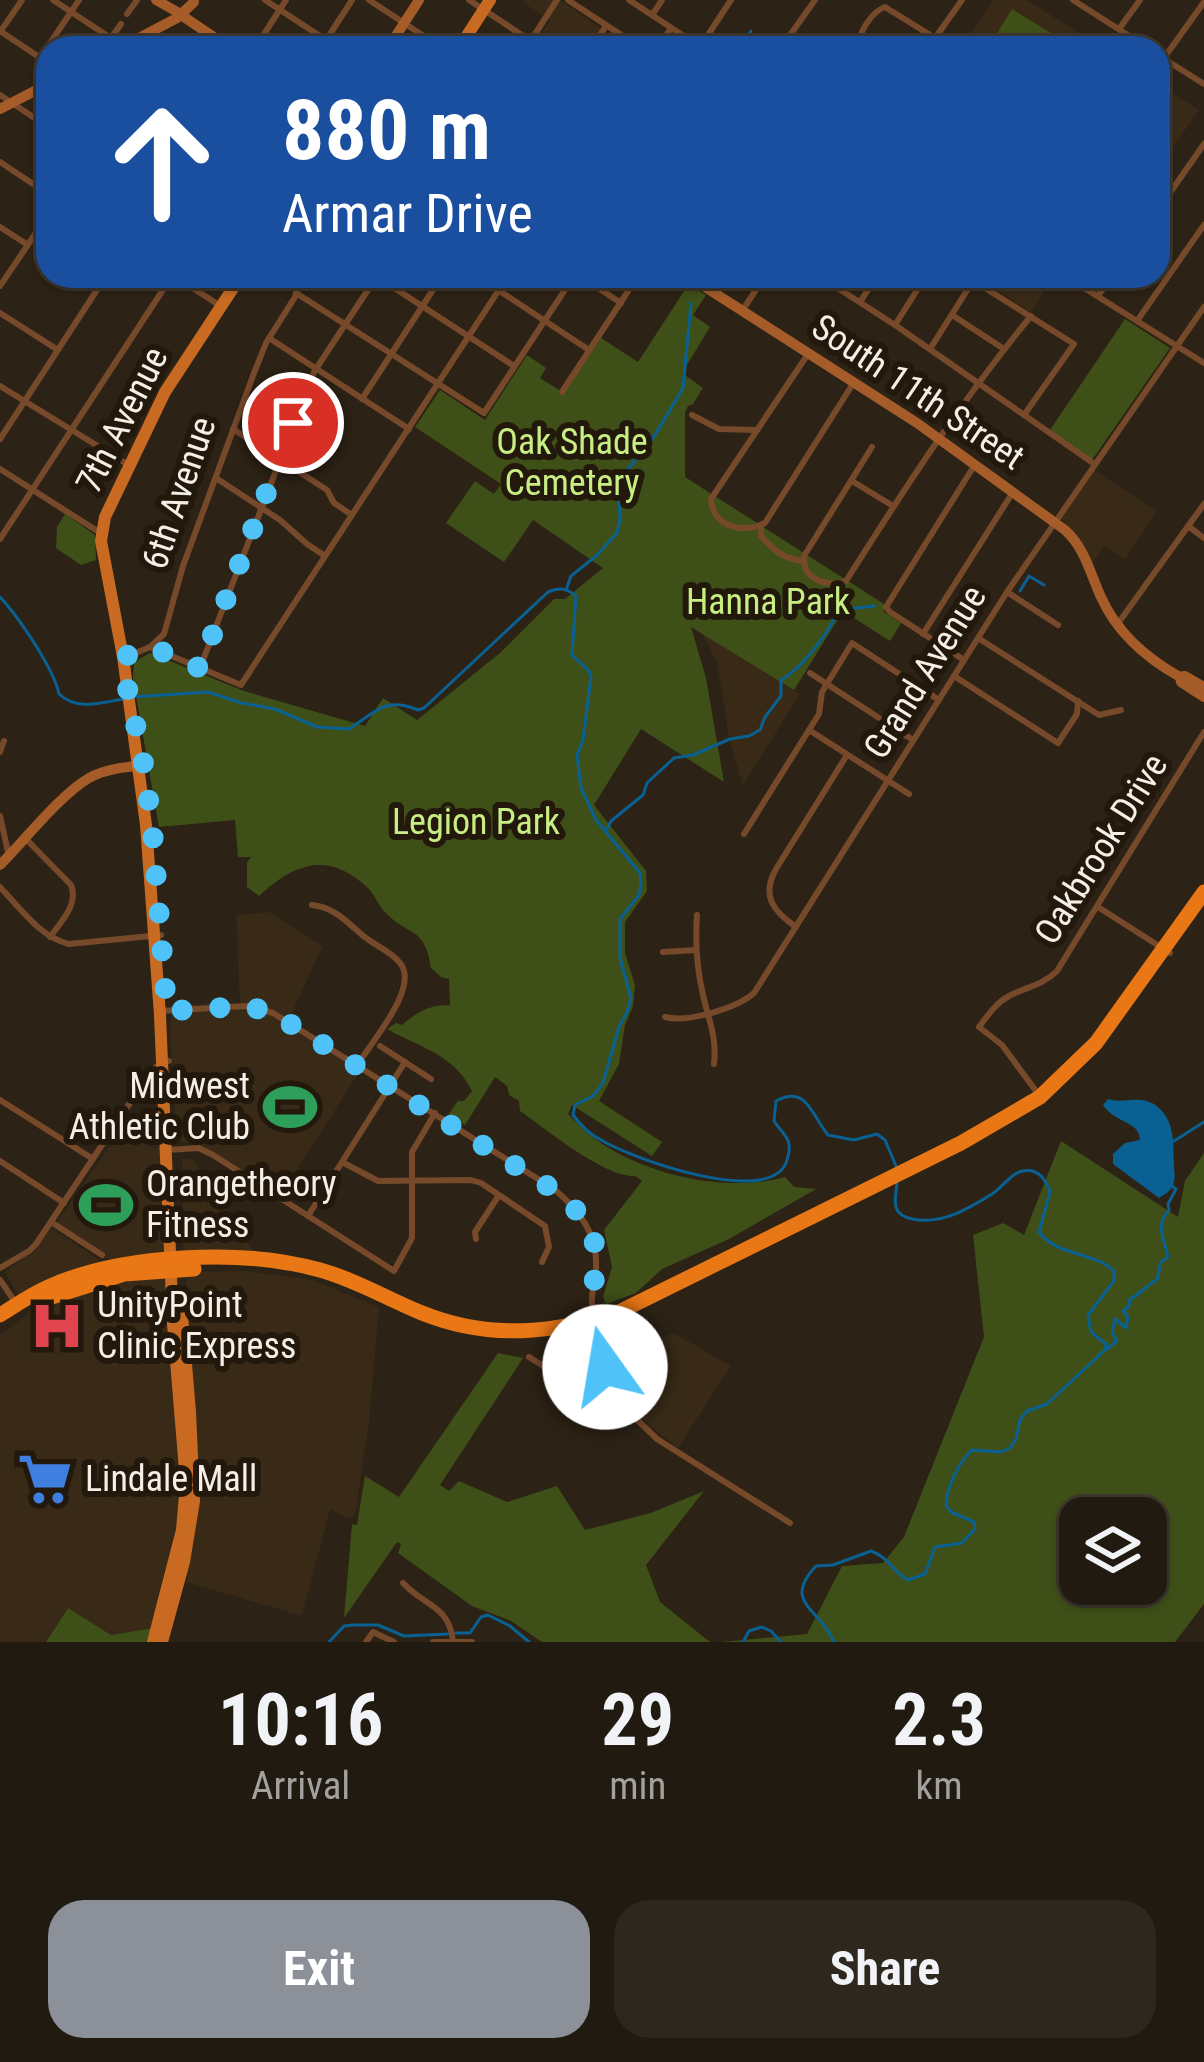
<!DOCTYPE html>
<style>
:root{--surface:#211a10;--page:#2d271e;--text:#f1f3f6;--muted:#a2a19f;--line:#3e3830;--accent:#8c9099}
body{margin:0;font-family:"Roboto Condensed",sans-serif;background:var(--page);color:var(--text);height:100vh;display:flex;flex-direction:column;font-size:45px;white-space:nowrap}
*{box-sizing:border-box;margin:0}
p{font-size:39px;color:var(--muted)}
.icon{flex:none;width:66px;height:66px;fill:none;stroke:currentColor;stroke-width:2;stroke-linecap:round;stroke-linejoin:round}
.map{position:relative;height:1642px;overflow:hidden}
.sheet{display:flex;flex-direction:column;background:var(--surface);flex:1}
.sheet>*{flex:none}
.banner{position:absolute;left:36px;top:36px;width:1134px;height:252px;border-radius:36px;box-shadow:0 3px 9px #0004,0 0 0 3px var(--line);background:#1a4fa0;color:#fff;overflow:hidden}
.fabs{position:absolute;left:1059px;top:1497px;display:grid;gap:24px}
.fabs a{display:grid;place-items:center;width:108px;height:108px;border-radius:24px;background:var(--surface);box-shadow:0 3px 9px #0004,0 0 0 3px var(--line);font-size:60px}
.pin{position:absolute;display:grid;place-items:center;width:102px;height:102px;color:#fff;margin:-51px;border:6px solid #fff;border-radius:50%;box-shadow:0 3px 12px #0007}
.me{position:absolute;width:132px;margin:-66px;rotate:347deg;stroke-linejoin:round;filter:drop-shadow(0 0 9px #0008)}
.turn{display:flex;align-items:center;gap:42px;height:252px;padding:0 48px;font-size:54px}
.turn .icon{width:156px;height:156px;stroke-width:2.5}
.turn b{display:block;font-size:84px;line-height:102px}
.eta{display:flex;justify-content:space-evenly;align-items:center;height:204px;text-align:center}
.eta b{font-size:72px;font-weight:700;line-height:84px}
.button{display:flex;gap:24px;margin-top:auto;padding:24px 48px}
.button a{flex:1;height:138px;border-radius:36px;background:var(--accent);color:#fff;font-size:48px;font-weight:700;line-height:138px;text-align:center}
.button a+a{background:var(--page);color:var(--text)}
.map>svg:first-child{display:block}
</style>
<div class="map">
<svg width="1204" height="1642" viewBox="0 0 1204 1642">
<rect width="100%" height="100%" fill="#2c2215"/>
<g fill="#382a17">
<polygon points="523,0 560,0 625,45 623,48 532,48 550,20 522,2"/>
<polygon points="994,0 1027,0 1103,48 960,48"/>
<polygon points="1158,84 1199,110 1158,169"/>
<polygon points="974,276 1054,276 1031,312"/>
<polygon points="1094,470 1157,511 1125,559 1104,546 1092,563 1084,545 1061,518"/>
<polygon points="700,630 800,694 743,785 730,743 717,662"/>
<polygon points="269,912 323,946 286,1025 361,1069 281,1195 202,1145 181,1142 176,1139 171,1046 171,1005 240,1003 236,915"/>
<polygon points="122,1129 150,1147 160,1148 163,1257 114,1262 55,1225"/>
<polygon points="182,1159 193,1159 253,1251 183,1253"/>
<polygon points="51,1228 102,1262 59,1275 18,1295 5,1272 35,1250"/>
<polygon points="246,1271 312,1280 379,1307 369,1423 355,1515 351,1518 344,1517 330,1509 302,1616 186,1582 197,1514 191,1346 186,1281 192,1272"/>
<polygon points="162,1276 169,1284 179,1495 177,1525 153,1628 111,1635 68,1608 45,1642 0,1642 0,1335 29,1313 50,1303 126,1281"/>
<polygon points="674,1333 731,1366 678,1448 637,1415 623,1392 610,1356"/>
</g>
<g fill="#3e5017" fill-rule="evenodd">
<polygon points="1012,9 1062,40 1057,48 1000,48 991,43"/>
<path d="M688,285L706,295L693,315L710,327L682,373L703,388L693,404L688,406L685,412V477L884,604V612L901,623L890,641L843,611L794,690L691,627L706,678L724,782L641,729L594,805L646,871L647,891L625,922V953L635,985L633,1006L625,1025L619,1064L599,1101L662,1142L652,1156L572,1105L568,1114C579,1125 591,1137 604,1145C652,1176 729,1193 785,1177L794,1187L816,1189L729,1239L662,1269L636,1293L606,1304L603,1297L612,1267L604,1230L642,1181L635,1176C604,1177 547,1130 520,1111L519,1101L509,1095L507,1086L495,1077L465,1125L448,1115L458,1101H464L472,1091C468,1085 465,1078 460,1073C441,1051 411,1043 387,1029L396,1023L402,1025C417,1012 429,1005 450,1005L449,979L441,977L431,968C425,925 408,937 385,912C378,905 375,895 368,888C329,851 295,862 259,896L247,887V862L251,857H238L235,820L159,827L133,678L134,662L150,653L244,691L365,726L383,698L417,720L500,653L554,599H565L603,568L533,520L504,562L446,523L475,481L494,494L501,484L415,427L440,390L485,420L527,355L546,368L540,378L564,393L601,338L638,362Z"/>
<polygon points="1125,319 1170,348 1092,460 1050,430"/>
<polygon points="65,514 95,535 96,560 81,565 56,548 57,527"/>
<path d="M1061,1141L1178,1217L1185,1181L1204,1153V1604L1175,1642H721L807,1634L842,1566L883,1563L904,1537L984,1337L973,1235L1003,1223L1024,1235ZM1080,1518H1146V1584H1080Z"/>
<polygon points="498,1353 523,1358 440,1485 449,1491 459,1481 507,1502 557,1486 585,1530 651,1513 704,1491 646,1565 660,1602 710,1642 542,1642 511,1621 472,1606 398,1553 401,1544 397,1542 344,1618 352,1524 357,1525 365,1476 399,1497"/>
<polygon points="68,1608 111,1635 153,1628 150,1642 46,1642"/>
</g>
<path fill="#096193" d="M1108,1099C1122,1104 1138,1095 1154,1104C1176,1119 1173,1143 1174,1166C1174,1173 1176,1178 1173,1185C1170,1192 1165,1194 1159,1198L1113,1164V1154L1125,1143L1140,1140C1139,1120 1117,1125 1103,1105Z"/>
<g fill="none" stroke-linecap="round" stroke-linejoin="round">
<g stroke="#096193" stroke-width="3">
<polyline points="740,48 751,31"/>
<polyline points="566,590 571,576 596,556 617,533 620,520 619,497 625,473 655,435 683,388 691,303"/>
<polyline points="1020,591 1029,576 1044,585"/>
<path d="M0,597C18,616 54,669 59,694C77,711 100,703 123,699"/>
<path d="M133,697L208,692L242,703L275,709L317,727L349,729C376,712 385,696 418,710L424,708L548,592C560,587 566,588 576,596L572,655L589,671L591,677L583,740L577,755L581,788L596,820L640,873L641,885L639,895L620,919V958L631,998L627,1012L619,1027L603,1083L593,1096L575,1105L573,1115C581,1126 589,1134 601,1140C633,1159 767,1207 786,1163C788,1158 790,1149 789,1144C788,1136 779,1129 774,1121L776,1101C807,1084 812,1116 828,1135L854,1140L877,1134L885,1140L896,1166"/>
<path d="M607,829L611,821L643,795L647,783L674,758L693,755L730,739L749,736L760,730L765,717L781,696V680C801,669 830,632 838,610L874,606"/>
<polyline points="1174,1141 1204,1122"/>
<path d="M1107,1349L1117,1341L1112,1332L1115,1319L1126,1328L1128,1317L1123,1311L1129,1306L1130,1299C1141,1294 1146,1285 1157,1280L1161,1262L1168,1257C1165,1240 1154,1226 1169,1210L1168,1204L1176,1189L1172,1186"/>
<polyline points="456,1633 470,1633 481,1617 488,1615 510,1626 529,1642"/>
<polyline points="329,1642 344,1626 353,1625 378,1625 404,1636 448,1634"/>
<polyline points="743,1642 749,1631 762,1627 771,1631 781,1642"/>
<path d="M834,1642C821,1609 781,1603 816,1566L833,1565L871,1551C890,1558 892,1571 908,1580L925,1574L935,1547L962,1543L975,1529L974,1522L951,1512L946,1505C947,1487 958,1463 972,1450L1001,1452L1010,1448L1016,1439L1020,1420L1027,1411L1047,1404L1105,1350L1106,1344L1091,1332L1088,1315L1114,1281V1271C1093,1251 1058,1257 1039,1232L1050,1192C1046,1180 1038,1168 1023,1171C1011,1173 1003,1187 992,1194C968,1209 942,1225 912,1219C889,1214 896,1199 897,1182"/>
</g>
<g stroke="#77492b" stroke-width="6">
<polyline points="53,0 123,46"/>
<polyline points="265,0 326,40"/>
<polyline points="369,0 442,48"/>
<polyline points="469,0 531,41"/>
<polyline points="568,0 641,48"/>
<polyline points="629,0 702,48"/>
<polyline points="1073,0 1148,48"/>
<polyline points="127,14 137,0"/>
<polyline points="652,15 662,0"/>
<polyline points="1119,29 1140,0"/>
<polyline points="0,31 48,63"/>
<polyline points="0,32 22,0"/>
<polyline points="111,38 121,24"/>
<path d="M859,43C860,30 873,11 885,7L935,38"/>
<polyline points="700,47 731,0"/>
<polyline points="255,48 286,0"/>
<polyline points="321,48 352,0"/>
<polyline points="526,48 557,0"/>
<polyline points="591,48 606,26"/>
<polyline points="658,48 671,28"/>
<polyline points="781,48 815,0"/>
<polyline points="928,48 962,0"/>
<polyline points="1158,55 1204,84"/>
<polyline points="40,58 79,0"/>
<polyline points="1164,58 1204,2"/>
<polyline points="0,95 48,127"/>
<polyline points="0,162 48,194"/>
<polyline points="1158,210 1204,144"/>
<polyline points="0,227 28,245"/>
<polyline points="174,276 219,305"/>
<polyline points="376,276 514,366"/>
<polyline points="477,276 589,350"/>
<polyline points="580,276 621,303"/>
<polyline points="819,276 895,325 1093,463"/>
<polyline points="966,276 1074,344 1024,415"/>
<polyline points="1065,276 1204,363"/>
<polyline points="0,286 48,215"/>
<polyline points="296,293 484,413 574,276"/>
<polyline points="1098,296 1112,276"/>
<polyline points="860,302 877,276"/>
<polyline points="742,311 765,276"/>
<polyline points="0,313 58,350"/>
<polyline points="952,315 1004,349"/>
<polyline points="1137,321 1204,225"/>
<polyline points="895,325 926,276"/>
<polyline points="269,338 409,429"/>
<polyline points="930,349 973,281"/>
<path d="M808,354L711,499C712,526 743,535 765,523L854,382"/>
<polyline points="0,386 127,464"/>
<polyline points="562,392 638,276"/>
<polyline points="362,399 442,276"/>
<polyline points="692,415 719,429 757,430"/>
<polyline points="233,429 327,490 334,503 352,515"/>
<polyline points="0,439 106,276"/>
<path d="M872,447L804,556C802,580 826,587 846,581C905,488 961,401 1031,316"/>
<polyline points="0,469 102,534"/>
<polyline points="216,478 280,520 307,544 325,556"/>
<polyline points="852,481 893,506"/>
<polyline points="1188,526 1204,538"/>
<path d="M761,527V536C774,550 783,559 803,561"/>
<polyline points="0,539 172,276"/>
<polyline points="1007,592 1058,625"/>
<polyline points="1119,622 1204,504"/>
<polyline points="923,634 1013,492"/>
<polyline points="978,638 1099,715 1121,710"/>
<polyline points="150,647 241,685 508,276"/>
<polyline points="126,657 150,647 164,634 183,566 254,373 266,343 295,297 301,276"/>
<polyline points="964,660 890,612 886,607 974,466"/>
<polyline points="200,668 314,372 377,276"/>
<polyline points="810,673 913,740"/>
<polyline points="954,676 1058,743 1077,714 1078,701"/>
<polyline points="809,730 909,794"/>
<polyline points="0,752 4,741"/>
<polyline points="0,816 8,852"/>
<polyline points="744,834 819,714 822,692 852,643 939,700"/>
<path d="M26,839L71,885C79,904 61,922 50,937"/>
<path d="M0,887C20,908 40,937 69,944L161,935"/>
<path d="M312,905C333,907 346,921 361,934C373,945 390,950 400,963C420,987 372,1041 358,1064"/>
<polyline points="1098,907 1170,953"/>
<path d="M697,915C695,942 697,969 703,995C709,1022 717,1036 714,1064"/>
<path d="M796,927C773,911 761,896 776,869L847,755"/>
<polyline points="663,952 696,950"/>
<path d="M160,1011L247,1006L273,1013L554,1189C580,1211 598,1234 596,1269C595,1281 591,1293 592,1306C593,1342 607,1381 628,1411"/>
<path d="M665,1017C688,1023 737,1008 754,993L1007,592L1204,307"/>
<polyline points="380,1046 431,1079"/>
<path d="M1039,1095L1002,1045L979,1027C988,1015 996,1003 1009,996C1026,987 1043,985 1057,971L1204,732"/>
<polyline points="0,1100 93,1159"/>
<polyline points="167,1150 199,1148 213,1155 394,1271 412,1238 412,1152 435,1113"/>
<polyline points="0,1161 64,1203"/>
<polyline points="342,1162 378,1181 471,1180 481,1183 545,1226 549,1247 542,1262"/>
<polyline points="308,1216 405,1062"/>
<polyline points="51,1222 102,1255"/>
<polyline points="476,1239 475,1232 499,1195"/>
<polyline points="0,1268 29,1251 36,1244 152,1070 163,1062 169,1061"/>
<polyline points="0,1280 15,1302"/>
<polyline points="529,1357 616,1412 628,1411 657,1439 790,1523"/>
<path d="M403,1583C424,1606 449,1605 453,1641"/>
<polyline points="366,1642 373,1632 394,1642"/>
<polyline points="433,1642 472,1642"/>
</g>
<g stroke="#a55c29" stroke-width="10">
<polyline points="156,0 179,13"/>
<polyline points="184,17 230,48"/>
<polyline points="120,48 177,18 194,2"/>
<polyline points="388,48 419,0"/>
<polyline points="0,109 48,84"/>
<path d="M688,276L917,423L1065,530C1085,548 1090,573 1101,597C1117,633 1146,658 1180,677L1181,682L1204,697"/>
<polyline points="1180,677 1185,676 1204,687"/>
<path d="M0,865C25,840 60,795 89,778C105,769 126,767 144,765"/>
</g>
<g stroke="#c96a23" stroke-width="12">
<polyline points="459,48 490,0"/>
<polyline points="274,276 295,276"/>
<polyline points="153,1642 182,1530 186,1483 173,1324 160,1015 146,825 123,657 101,541 105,517 165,392 241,276"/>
<polyline points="162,1642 184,1562 194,1501 190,1412 180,1292"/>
</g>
<g stroke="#e97716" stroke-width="15">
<polyline points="42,1300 124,1274 194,1269"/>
<path d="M0,1315C16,1305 30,1295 48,1287C121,1254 242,1248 320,1270C356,1280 388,1299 422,1313C489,1340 554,1334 621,1311L961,1143L1040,1097L1096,1043L1204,892"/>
</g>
</g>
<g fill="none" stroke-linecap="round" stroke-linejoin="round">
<path stroke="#4fc3f7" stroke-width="21" stroke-dasharray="0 37.8" d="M293,423L200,668L151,647L123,657L132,719L139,732L152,824L167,1011L247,1006L273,1013L554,1190C574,1206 593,1225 596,1252C598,1269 592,1285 592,1301C591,1323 599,1345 605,1367"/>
</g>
<defs>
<symbol id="stadium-bare" viewBox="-9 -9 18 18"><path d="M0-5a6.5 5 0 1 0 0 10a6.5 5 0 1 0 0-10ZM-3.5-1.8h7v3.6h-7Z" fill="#2e9e5b" stroke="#22190c" stroke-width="2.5" paint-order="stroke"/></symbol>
<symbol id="hospital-bare" viewBox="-9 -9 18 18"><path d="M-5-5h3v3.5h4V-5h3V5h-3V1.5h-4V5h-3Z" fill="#e0444e" stroke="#22190c" stroke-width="2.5" paint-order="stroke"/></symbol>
<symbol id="supermarket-bare" viewBox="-9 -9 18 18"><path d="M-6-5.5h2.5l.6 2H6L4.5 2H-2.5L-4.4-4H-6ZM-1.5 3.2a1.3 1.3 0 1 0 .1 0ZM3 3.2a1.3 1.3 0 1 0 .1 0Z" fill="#3f7fe0" stroke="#22190c" stroke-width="2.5" paint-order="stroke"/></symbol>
</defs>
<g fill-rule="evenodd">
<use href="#stadium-bare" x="252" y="1069" width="76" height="76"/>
<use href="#stadium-bare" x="68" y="1167" width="76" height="76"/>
<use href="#hospital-bare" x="19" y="1288" width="76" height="76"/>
<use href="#supermarket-bare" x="7" y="1441" width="76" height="76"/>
</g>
<g text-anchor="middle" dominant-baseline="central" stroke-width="12" stroke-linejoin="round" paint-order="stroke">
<g font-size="36" fill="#f6efe7" stroke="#22190c">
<text transform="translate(918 392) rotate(34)">South 11th Street</text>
<text transform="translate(122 420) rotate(-63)">7th Avenue</text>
<text transform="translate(179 493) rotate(-71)">6th Avenue</text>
<text transform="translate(925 672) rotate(-58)">Grand Avenue</text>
<text transform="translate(1101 849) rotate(-58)">Oakbrook Drive</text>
</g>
<g font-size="36" fill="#c8ed83" stroke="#22190c">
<text x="572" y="442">Oak Shade<tspan x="572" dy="41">Cemetery</tspan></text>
<text x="768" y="602">Hanna Park</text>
<text x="476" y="822">Legion Park</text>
</g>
<g font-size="36" fill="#f6efe7" stroke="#22190c" text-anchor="start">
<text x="250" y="1086" text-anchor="end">Midwest<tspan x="250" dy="41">Athletic Club</tspan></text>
<text x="146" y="1184">Orangetheory<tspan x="146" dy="41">Fitness</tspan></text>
<text x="97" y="1305">UnityPoint<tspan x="97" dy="41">Clinic Express</tspan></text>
<text x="85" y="1479">Lindale Mall</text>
</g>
</g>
</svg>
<div class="fabs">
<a><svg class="icon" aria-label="layers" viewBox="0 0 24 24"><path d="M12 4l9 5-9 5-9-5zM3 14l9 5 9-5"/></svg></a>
</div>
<div class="pin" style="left:293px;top:423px;background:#d93025"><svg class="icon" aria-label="arrive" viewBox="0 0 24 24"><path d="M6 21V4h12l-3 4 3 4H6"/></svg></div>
<svg class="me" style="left:605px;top:1367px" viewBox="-20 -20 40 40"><circle r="19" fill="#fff"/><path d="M0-13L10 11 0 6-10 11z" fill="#4fc3f7"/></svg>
<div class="banner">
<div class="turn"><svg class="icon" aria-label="ahead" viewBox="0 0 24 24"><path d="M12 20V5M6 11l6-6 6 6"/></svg><div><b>880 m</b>Armar Drive</div></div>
</div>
</div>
<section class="sheet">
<div class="eta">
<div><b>10:16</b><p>Arrival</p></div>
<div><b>29</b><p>min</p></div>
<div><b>2.3</b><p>km</p></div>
</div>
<div class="button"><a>Exit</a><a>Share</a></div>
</section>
